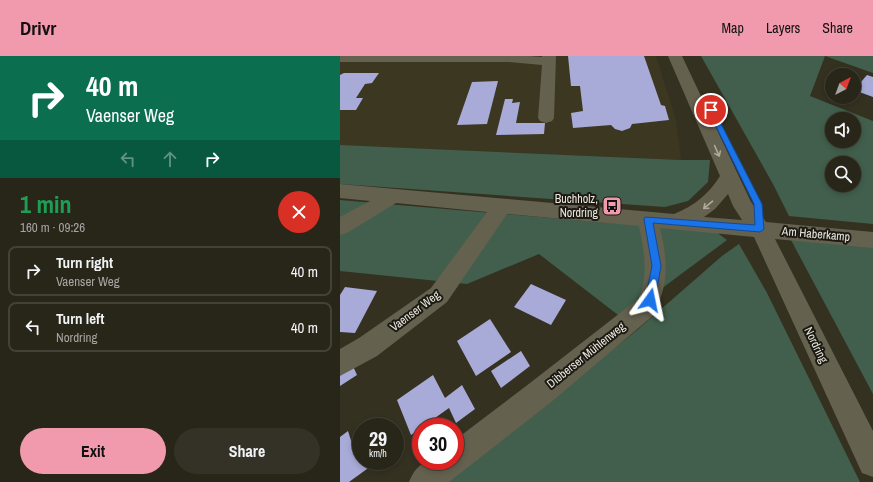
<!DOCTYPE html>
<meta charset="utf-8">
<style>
:root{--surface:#282519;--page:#343126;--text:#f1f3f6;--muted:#a5a5a2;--line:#444238;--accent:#f29aad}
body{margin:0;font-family:"Archivo Narrow",sans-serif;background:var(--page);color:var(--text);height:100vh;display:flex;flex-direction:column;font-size:15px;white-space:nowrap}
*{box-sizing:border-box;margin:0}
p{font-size:13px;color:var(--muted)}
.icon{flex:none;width:22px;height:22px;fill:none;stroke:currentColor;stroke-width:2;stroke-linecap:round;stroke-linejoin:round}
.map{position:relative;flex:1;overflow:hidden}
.details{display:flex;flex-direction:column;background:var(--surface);width:340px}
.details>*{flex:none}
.banner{background:#0b6e4f;color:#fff;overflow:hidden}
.needle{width:26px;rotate:41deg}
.buttons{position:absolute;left:485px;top:12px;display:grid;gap:8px}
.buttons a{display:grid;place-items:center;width:36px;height:36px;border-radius:50%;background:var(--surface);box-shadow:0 2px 6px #0003,0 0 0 1px var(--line);font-size:20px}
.speed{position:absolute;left:12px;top:362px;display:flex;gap:8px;font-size:20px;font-weight:700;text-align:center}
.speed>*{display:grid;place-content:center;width:52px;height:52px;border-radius:50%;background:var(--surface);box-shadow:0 2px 6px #0003,0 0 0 1px var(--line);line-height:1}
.speed small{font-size:10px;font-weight:400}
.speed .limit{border:6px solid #d22;background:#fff;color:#111}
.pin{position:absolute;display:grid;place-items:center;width:34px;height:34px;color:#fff;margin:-17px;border:2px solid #fff;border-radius:50%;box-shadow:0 1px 4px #0007}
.me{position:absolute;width:44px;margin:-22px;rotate:12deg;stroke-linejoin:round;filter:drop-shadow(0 0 3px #0008)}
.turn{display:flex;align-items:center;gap:14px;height:84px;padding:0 20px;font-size:18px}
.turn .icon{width:52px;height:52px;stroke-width:2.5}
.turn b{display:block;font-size:28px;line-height:34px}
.lanes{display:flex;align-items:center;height:38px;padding:0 20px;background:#0003;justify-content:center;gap:20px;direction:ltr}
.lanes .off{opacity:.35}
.round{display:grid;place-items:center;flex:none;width:42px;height:42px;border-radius:21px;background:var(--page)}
.overview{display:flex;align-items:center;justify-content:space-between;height:68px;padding:0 20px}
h1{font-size:24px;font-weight:700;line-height:30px;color:#1e9e55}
.action{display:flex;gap:8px;margin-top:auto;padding:8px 20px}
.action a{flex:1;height:46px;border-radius:24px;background:var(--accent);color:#111;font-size:16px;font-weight:700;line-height:46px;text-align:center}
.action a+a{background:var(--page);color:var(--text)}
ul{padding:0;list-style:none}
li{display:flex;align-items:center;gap:12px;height:50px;margin:0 8px 6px;padding:0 12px;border:2px solid var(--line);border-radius:8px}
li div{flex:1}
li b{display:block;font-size:15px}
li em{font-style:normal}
header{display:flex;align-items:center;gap:24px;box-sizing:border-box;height:56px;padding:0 20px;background:var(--accent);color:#111}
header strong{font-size:19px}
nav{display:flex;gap:22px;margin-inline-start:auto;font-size:14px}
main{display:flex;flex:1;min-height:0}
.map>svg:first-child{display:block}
</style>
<header>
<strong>Drivr</strong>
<nav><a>Map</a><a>Layers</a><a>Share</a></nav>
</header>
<main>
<section class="details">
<div class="banner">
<div class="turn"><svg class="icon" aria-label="right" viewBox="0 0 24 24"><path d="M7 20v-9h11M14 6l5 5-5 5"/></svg><div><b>40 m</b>Vaenser Weg</div></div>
<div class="lanes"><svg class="icon off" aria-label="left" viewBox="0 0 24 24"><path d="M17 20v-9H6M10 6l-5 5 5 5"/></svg><svg class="icon off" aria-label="ahead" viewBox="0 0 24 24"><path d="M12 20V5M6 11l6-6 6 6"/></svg><svg class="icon" aria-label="right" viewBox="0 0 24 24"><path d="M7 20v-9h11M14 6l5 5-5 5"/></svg></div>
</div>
<div class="overview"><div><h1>1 min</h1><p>160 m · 09:26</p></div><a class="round" style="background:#d93025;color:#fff"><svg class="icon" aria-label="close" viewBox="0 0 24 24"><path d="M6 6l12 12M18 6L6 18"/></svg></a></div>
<ul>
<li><svg class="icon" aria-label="right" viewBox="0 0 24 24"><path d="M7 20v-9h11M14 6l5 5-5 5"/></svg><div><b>Turn right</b><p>Vaenser Weg</p></div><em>40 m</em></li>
<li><svg class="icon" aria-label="left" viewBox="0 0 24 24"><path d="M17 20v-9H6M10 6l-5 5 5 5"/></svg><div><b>Turn left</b><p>Nordring</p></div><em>40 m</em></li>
</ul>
<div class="action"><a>Exit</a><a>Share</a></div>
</section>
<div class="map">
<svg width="533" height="426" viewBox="0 0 533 426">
<rect width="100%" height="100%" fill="#353121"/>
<polygon fill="#3c3720" points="0,0 316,0 336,64 341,104 0,89"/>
<g fill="#415f4c" fill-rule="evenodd">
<path d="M361,0H533V17L485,0L470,40L533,65V168L449,160L433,128ZM492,63H514V85H492ZM492,107H514V129H492Z"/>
<polygon points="0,89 341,104 370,104 368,126 348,145 325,151 0,128"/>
<polygon points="0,144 376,176 387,184 282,262 199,198 127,228 0,215"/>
<polygon points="451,184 533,191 533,338"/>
<polygon points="399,188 427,237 520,426 106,426 296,275 382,200"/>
</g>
<g fill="#a8aad8">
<polygon points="228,0 304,0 321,49 325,50 329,64 292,68 290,72 282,75 275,73 271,69 233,72 231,57 243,55 240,30 231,30"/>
<polygon points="4,17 39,17 32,27 25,28 16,42 23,42 16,54 0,54 0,19"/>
<polygon points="527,19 533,21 533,41 514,34"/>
<polygon points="158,25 147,68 117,69 132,26"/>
<polygon points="165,43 173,43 172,47 180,46 176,67 205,67 204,78 156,79"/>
<polygon points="191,228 226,244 211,269 174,251"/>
<polygon points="5,231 37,235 15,277 0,276 0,239"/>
<polygon points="150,263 171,296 136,320 117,285"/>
<polygon points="181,295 190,310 161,332 151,315"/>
<polygon points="12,308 17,319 0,330 0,315"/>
<polygon points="93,319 105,342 122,329 135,353 116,367 109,352 71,379 57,344"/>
<polygon points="8,375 14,394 21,389 21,405 38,405 9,426 0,426 0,381"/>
</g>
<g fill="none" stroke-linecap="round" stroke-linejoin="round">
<g fill="#65614f" fill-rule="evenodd">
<polygon points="0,0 189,0 202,1 202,0 216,0 214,62 212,65 206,67 200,65 198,62 202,9 169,6 0,6"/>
<path d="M328,0H342L411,146L426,166L533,176V192L435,183L533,375V421L522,417L414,181L320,172C328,207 329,225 314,259L210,347L109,426H69C79,401 92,405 115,405V384L190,327L298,243C309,221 304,194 299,170L167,158L107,246L37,300L0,320V293L19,282L91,232L147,156L56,147L7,177L0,179V161L30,145L0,142V128L334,158C354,150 369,138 380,120ZM388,138L393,150L402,164L364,161L375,153Z"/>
</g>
</g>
<defs><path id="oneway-shaft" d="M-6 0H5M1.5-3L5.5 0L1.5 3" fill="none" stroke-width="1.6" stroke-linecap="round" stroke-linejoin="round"/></defs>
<g stroke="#aeab9e">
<use href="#oneway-shaft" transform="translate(377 95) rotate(66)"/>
<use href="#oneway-shaft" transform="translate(368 149) rotate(140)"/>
</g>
<polygon fill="#1a73e8" stroke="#114b97" points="371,52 374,54 422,148 424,173 420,176 313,167 321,210 315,244 313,247 310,248 306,247 305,244 312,210 304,163 305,161 415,169 414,148 368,54"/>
<defs>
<symbol id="bus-square" viewBox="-11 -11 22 22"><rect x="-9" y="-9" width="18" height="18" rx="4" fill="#f29aad" stroke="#1b1912"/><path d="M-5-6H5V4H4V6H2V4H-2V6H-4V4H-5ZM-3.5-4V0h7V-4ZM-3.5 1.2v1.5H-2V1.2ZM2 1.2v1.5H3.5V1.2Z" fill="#111"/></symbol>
</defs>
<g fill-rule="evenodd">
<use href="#bus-square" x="261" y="139" width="22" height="22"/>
</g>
<g text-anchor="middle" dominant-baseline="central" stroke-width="4" stroke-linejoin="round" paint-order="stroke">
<g font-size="12" fill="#eae8de" stroke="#1b1912" text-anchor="end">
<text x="258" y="143">Buchholz,<tspan x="258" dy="14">Nordring</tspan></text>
</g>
<g font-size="12" fill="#eae8de" stroke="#1b1912">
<text transform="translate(476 178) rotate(5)">Am Haberkamp</text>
<text transform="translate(75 255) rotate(-37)">Vaenser Weg</text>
<text transform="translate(476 289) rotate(64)">Nordring</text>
<text transform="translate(246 299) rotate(-39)">Dibberser Mühlenweg</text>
</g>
</g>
</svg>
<div class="buttons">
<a><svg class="needle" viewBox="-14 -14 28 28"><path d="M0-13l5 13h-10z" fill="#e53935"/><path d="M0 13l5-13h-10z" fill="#a5a5a2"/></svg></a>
<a><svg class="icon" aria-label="sound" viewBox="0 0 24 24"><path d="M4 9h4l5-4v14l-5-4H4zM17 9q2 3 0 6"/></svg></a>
<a><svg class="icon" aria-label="search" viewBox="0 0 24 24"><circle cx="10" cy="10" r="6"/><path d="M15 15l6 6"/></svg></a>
</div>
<div class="speed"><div>29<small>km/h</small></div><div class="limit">30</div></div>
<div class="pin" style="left:371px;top:54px;background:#d93025"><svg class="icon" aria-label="arrive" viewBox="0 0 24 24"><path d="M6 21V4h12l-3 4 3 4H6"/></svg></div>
<svg class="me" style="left:310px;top:244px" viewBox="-20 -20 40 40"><path d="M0-17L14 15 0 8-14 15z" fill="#1a73e8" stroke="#fff" stroke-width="4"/></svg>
</div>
</main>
